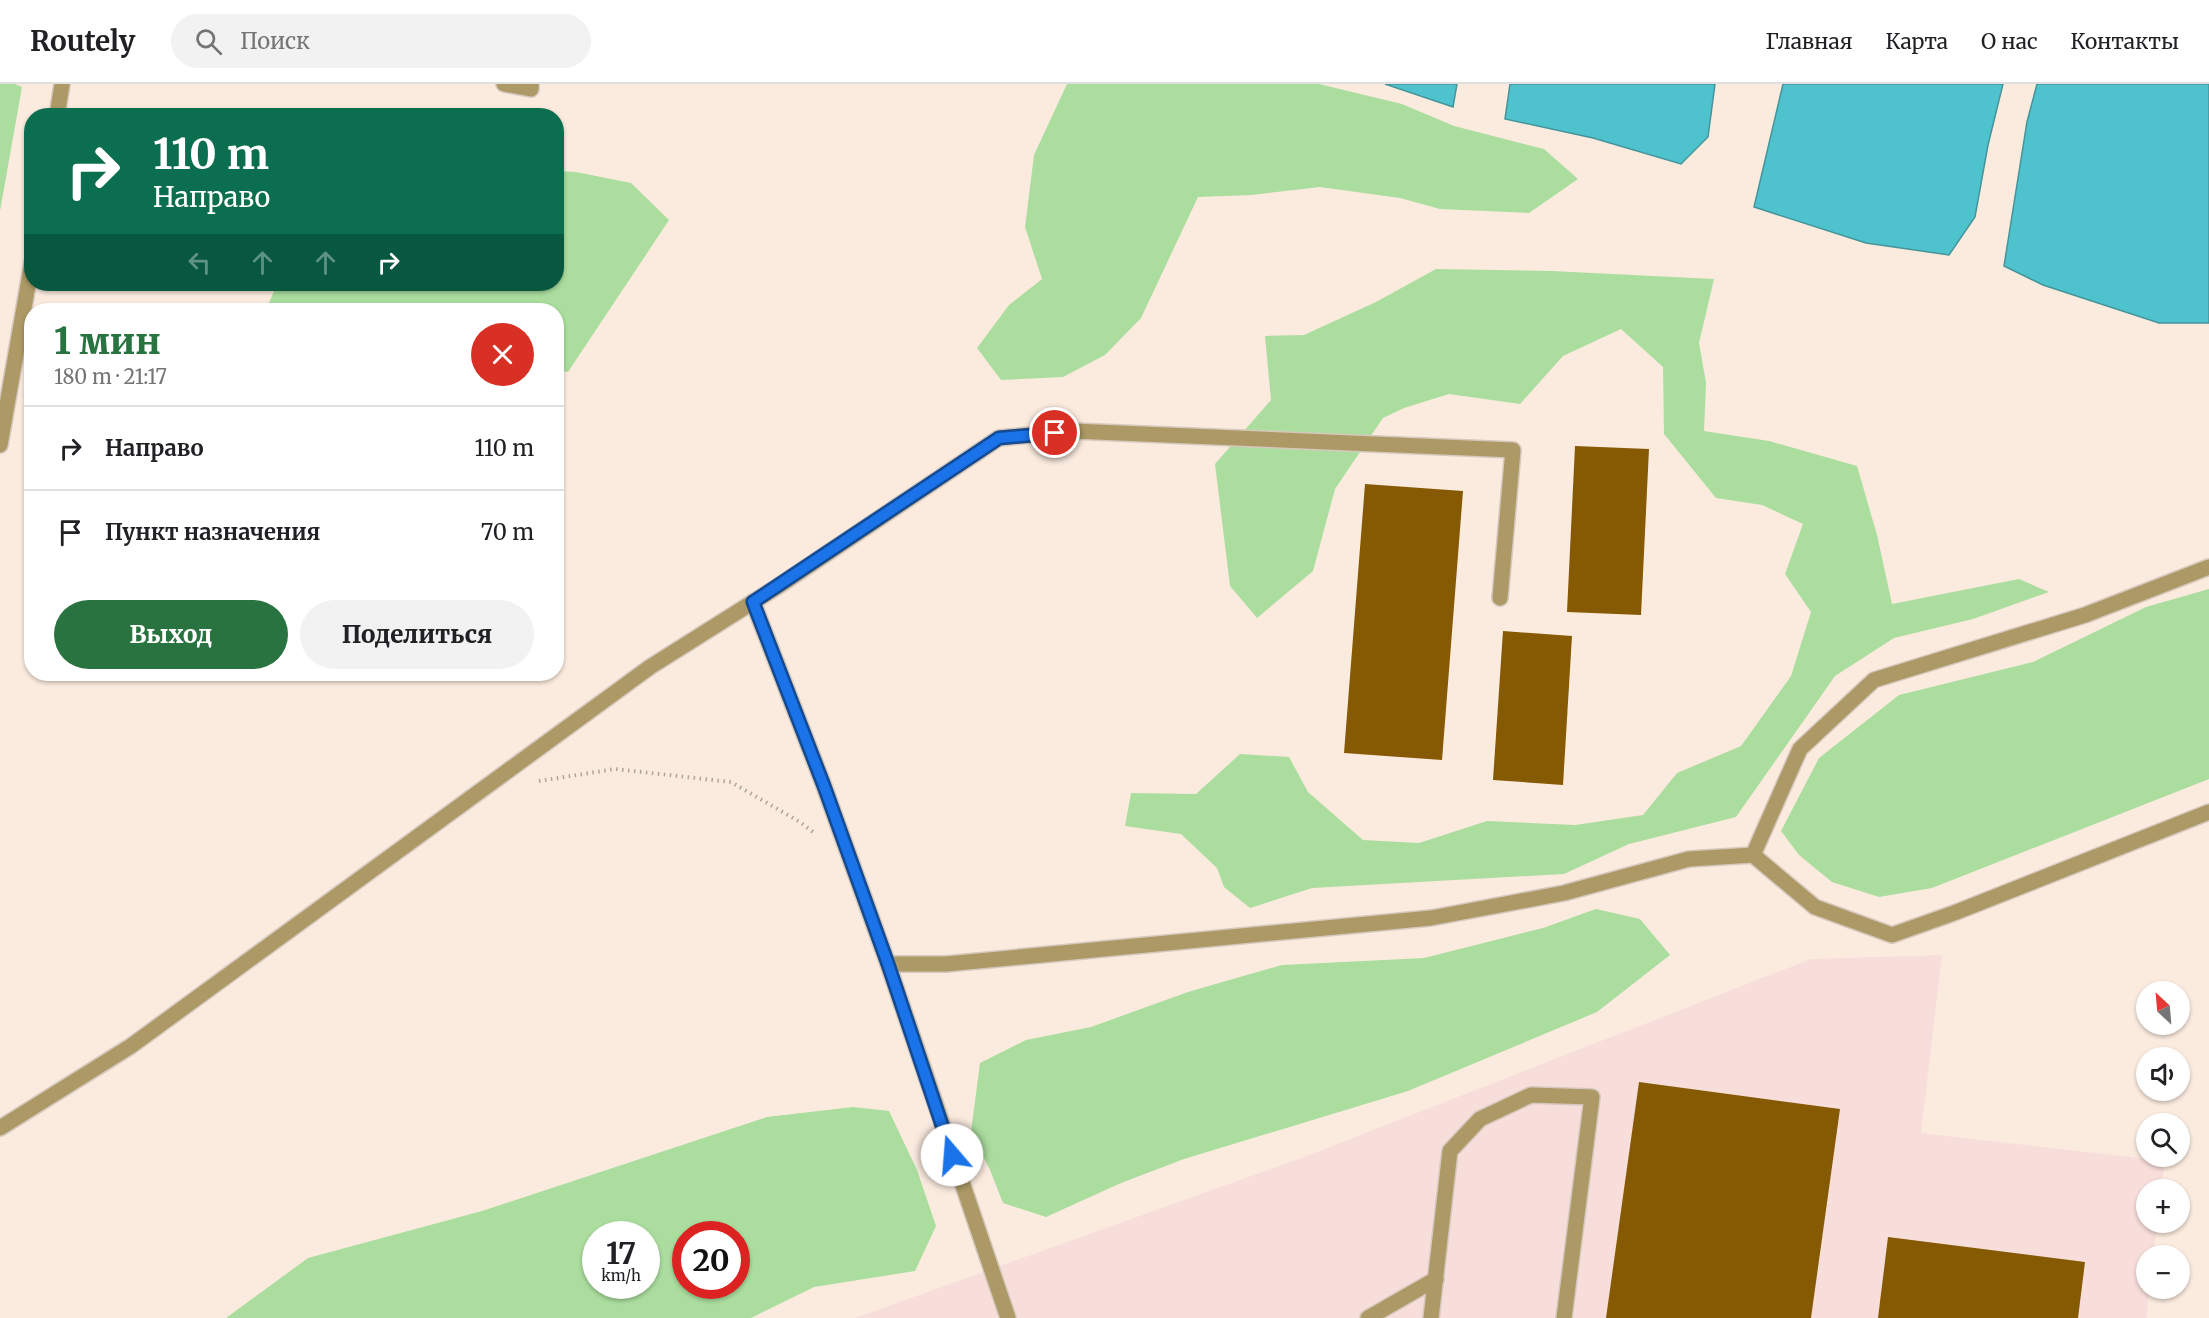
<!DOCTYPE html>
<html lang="ru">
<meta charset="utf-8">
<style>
:root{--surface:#fff;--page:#f2f2f2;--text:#202124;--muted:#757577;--line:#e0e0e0;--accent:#297340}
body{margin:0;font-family:Merriweather,serif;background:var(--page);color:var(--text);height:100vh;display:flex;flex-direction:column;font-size:22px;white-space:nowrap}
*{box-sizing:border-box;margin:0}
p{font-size:20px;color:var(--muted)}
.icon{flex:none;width:33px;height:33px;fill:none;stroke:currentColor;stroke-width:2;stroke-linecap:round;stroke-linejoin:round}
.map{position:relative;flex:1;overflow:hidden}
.side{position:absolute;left:24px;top:219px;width:540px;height:378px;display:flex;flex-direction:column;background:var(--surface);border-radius:24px;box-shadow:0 2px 4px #0004}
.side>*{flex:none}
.banner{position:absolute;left:24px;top:24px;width:540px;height:183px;border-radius:24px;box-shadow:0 2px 4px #0004;background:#0b6e4f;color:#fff;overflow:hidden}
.needle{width:39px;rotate:334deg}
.buttons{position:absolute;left:2136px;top:897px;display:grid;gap:12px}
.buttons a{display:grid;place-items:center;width:54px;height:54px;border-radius:50%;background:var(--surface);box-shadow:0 2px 4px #0004;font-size:30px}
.speed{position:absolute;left:582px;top:1137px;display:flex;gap:12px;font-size:30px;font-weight:700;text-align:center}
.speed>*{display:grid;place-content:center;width:78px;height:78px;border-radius:50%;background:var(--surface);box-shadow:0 2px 4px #0004;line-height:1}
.speed small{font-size:15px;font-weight:400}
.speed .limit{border:9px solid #d22;background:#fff;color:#111}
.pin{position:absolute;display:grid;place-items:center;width:51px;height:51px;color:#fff;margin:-26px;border:3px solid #fff;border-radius:50%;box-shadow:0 2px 6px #0007}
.me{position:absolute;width:66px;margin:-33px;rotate:342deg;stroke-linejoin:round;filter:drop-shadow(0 0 4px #0008)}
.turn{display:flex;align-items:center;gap:21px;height:126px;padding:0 30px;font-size:27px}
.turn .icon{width:78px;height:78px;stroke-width:2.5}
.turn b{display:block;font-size:42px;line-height:51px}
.lanes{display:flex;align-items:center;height:57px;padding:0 30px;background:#0003;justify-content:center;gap:30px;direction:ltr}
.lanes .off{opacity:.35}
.round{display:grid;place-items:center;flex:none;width:63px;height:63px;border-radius:32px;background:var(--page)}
.head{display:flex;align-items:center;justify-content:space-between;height:102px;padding:0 30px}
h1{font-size:36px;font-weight:800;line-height:45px;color:var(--accent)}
.cta{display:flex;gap:12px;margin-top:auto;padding:12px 30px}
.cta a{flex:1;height:69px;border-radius:36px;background:var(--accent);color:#fff;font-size:24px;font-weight:800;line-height:69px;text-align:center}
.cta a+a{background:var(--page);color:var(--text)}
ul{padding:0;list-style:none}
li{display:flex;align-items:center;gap:18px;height:84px;padding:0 30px;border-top:2px solid var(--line)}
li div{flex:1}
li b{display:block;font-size:22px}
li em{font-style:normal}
header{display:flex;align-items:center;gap:36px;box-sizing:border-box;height:84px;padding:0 30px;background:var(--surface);border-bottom:2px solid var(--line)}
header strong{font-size:28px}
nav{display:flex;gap:33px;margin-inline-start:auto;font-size:21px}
.search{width:420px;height:54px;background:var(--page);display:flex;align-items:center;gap:15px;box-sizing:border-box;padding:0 21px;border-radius:33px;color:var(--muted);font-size:22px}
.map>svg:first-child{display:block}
</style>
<header>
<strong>Routely</strong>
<div class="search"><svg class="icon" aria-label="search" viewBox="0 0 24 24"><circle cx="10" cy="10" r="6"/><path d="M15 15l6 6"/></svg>Поиск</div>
<nav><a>Главная</a><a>Карта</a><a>О нас</a><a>Контакты</a></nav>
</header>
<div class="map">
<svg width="2209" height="1234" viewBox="0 0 2209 1234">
<rect width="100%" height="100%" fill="#fbebdf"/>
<polygon fill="#f8dedb" points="1942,871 1921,1049 2165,1077 2161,1105 2146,1106 2146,1138 2157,1139 2154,1171 2146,1172 2146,1204 2150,1205 2146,1234 855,1234 1304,1073 1811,875"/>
<g fill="#abdd9e" fill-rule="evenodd">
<polygon points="0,0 15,0 22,3 0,127"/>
<polygon points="1067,0 1319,0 1402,20 1454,42 1544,65 1578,95 1529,129 1440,125 1400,114 1320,103 1251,111 1198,113 1141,234 1105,271 1063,293 1001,296 977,264 1009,221 1042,195 1025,143 1034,71"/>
<polygon points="557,87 576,88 631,99 669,136 568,288 557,286 556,226 266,226 277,200 556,200"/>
<polygon points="1436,185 1552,187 1714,195 1699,259 1706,299 1704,347 1769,357 1857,382 1877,451 1892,520 2019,495 2049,508 1973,535 1894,554 1835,592 1736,733 1629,760 1564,790 1312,804 1250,824 1224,803 1217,784 1181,750 1125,742 1131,709 1196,710 1240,670 1289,673 1308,708 1363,756 1419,759 1487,737 1575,741 1643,731 1677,689 1741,662 1791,592 1811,528 1785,490 1803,440 1762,421 1716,414 1664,350 1663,283 1621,245 1563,272 1520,320 1449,310 1404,324 1383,334 1335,405 1313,487 1257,534 1230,502 1215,380 1271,316 1265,252 1304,251 1376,218"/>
<polygon points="2209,505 2209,695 1932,804 1879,813 1832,798 1799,771 1781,747 1819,674 1899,611 2033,578 2146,523"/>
<polygon points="1596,825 1640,835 1670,871 1597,928 1408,1007 1184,1075 1121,1099 1046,1133 1003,1119 990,1086 971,1048 980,979 1026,956 1091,943 1188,908 1282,881 1424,874 1543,844"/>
<path d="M853,1023L889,1027L917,1086L936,1142L915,1187L814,1203L751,1234H226L308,1174L482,1127L767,1033ZM646,1150V1202H596V1150ZM686,1150H736V1202H686Z"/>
</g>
<g fill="#4ec3cd" stroke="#44949a" stroke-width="1.5">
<polygon points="1385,0 1457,0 1453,23"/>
<polygon points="1510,0 1715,0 1708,53 1681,80 1593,54 1505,35"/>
<polygon points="1783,0 2003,0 1988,61 1975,133 1949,171 1866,159 1754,123"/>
<polygon points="2037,0 2209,0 2209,239 2159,239 2043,201 2004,182 2027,38"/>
</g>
<g fill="#865a03">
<polygon points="1575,362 1649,365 1641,531 1567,528"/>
<polygon points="1365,400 1463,407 1442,676 1344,669"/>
<polygon points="1503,547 1572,552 1563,701 1493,696"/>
<polygon points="1639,998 1840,1025 1811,1234 1606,1234"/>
<polygon points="1888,1153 2085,1178 2078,1234 1878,1234"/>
</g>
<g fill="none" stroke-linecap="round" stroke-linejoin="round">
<defs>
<g id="minor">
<polyline points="504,0 531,5 531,0"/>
<polyline points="57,32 62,0"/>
<polyline points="0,361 32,178"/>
<polyline points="753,518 824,702 888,880 1008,1234"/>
<polyline points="1753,771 1800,665 1874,596 2085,531 2209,483"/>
<polyline points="888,880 946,880 1431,834 1564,809 1689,775 1753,771 1815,823 1892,851 1954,829 2209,728"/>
<polyline points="0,1044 131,962 650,583 777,503 999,354 1073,347 1513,366 1500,514"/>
<polyline points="1368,1234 1436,1195"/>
<polyline points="1431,1234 1450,1067 1480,1035 1531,1011 1592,1013 1564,1234"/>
</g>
</defs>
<use href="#minor" stroke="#d6c8bd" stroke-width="18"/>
<polyline stroke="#b0a49a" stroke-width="4" stroke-dasharray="1.5 4.5" stroke-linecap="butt" points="539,697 615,685 731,698 800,738 813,748"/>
<use href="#minor" stroke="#ac9965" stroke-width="15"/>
</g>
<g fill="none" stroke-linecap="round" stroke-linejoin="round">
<defs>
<polyline id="route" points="952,1071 888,880 824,702 753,518 999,354 1055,349"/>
</defs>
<use href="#route" stroke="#114b97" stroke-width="15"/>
<use href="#route" stroke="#1a73e8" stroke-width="10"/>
</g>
</svg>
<div class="buttons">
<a><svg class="needle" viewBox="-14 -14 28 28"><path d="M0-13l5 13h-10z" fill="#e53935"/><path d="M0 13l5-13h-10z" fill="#757577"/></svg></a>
<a><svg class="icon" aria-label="sound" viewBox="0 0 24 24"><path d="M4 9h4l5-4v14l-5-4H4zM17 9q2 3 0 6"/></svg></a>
<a><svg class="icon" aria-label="search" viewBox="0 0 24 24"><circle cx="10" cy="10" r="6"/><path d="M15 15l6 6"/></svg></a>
<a>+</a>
<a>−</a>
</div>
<div class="speed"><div>17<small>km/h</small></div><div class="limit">20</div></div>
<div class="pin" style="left:1055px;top:349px;background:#d93025"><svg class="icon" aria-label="arrive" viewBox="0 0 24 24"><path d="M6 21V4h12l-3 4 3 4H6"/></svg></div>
<svg class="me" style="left:952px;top:1071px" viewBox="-20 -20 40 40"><circle r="19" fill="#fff"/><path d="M0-13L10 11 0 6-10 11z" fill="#1a73e8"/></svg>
<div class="banner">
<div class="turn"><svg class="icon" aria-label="right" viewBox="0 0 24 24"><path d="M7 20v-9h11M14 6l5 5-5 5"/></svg><div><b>110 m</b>Направо</div></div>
<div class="lanes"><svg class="icon off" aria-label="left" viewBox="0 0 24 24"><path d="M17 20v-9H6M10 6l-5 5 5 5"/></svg><svg class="icon off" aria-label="ahead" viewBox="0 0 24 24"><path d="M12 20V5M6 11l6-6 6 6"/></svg><svg class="icon off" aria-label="ahead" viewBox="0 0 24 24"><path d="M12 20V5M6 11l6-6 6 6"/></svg><svg class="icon" aria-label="right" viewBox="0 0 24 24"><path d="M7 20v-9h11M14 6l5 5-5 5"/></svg></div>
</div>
<section class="side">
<div class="head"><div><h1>1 мин</h1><p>180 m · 21:17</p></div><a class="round" style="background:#d93025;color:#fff"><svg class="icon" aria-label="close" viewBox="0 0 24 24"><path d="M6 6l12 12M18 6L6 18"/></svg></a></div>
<ul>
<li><svg class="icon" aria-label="right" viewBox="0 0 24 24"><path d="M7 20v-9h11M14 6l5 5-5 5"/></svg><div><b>Направо</b></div><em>110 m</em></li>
<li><svg class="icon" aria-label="arrive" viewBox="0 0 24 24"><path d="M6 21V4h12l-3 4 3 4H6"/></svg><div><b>Пункт назначения</b></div><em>70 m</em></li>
</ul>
<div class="cta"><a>Выход</a><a>Поделиться</a></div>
</section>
</div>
